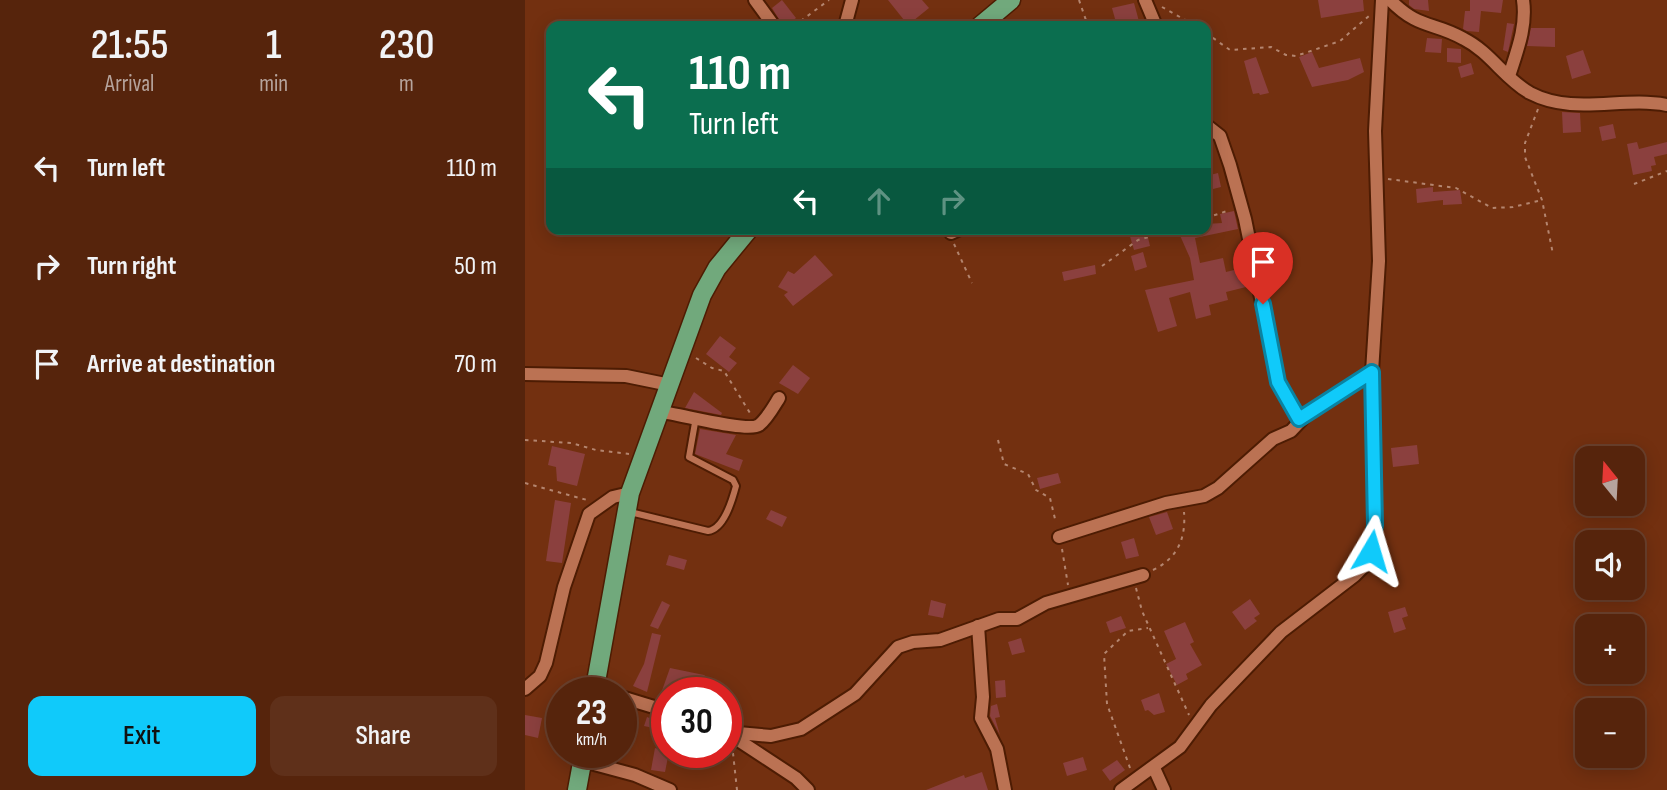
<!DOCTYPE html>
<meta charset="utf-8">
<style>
:root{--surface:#56240c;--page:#5f301a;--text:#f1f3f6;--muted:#b6a49d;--line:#6c412d;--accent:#10cafa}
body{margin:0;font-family:"Sofia Sans Condensed",sans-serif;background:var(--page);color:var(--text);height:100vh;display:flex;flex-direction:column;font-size:26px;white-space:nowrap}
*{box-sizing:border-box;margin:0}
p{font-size:23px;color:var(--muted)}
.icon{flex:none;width:38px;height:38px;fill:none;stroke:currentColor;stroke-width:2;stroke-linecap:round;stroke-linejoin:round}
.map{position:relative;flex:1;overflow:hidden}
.panel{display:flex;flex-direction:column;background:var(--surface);width:525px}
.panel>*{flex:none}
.guide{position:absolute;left:21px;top:21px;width:665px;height:214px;border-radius:14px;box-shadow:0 4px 18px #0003,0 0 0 2px var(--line);background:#0b6e4f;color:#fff;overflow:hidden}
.needle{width:46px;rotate:342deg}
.controls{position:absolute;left:1050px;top:446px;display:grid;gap:14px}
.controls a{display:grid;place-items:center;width:70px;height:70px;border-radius:14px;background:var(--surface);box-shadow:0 4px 18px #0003,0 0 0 2px var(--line);font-size:35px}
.speed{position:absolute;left:21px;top:677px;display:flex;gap:14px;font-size:35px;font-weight:700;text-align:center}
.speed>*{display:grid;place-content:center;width:91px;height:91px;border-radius:50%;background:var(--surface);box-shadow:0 4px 18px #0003,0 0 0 2px var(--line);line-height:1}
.speed small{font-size:18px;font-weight:400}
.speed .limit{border:10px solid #d22;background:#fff;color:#111}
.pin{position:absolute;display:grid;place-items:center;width:60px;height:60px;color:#fff;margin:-72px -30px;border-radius:50% 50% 50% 0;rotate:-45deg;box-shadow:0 0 7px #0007}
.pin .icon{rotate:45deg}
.me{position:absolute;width:77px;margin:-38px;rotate:7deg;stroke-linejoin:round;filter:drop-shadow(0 0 5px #0008)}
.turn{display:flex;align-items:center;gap:24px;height:147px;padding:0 28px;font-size:32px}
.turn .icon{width:91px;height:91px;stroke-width:2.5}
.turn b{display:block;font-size:49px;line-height:60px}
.lanes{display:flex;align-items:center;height:66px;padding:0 28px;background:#0003;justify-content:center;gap:35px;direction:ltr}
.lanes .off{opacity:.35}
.eta{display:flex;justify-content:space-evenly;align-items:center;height:119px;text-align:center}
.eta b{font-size:42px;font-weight:600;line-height:49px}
.primary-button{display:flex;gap:14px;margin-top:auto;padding:14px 28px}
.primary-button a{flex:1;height:80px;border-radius:14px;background:var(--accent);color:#111;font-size:28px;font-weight:600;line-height:80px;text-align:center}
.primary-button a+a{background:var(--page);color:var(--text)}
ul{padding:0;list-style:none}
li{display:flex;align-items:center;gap:21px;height:98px;padding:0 28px}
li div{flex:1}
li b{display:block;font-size:26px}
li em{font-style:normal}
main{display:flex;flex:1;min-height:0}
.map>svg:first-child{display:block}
</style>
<main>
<section class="panel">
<div class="eta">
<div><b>21:55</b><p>Arrival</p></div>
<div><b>1</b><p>min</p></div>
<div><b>230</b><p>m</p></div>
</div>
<ul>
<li><svg class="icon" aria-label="left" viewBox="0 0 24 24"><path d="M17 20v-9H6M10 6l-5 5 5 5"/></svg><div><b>Turn left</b></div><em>110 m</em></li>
<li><svg class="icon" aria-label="right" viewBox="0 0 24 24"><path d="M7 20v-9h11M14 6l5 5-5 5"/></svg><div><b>Turn right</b></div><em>50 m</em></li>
<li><svg class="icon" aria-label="arrive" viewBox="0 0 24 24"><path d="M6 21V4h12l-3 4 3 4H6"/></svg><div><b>Arrive at destination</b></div><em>70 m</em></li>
</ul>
<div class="primary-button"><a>Exit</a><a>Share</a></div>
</section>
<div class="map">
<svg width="1142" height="790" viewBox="0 0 1142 790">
<rect width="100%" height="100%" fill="#733010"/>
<g fill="#8b403e">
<polygon points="257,0 271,18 261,26 258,26 247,8"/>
<polygon points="363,0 397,0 404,8 383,25"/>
<polygon points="793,0 838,0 839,11 796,18"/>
<polygon points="884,0 903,0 904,11 889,9 884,5"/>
<polygon points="945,0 978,0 976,13 956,11 954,32 942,31 938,29 940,11 945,11"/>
<polygon points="609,3 615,25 592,26 587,8"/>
<polygon points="982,23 989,24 983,52 978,50"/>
<polygon points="1006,28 1030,28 1030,47 1002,46"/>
<polygon points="902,38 917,39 916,53 900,52"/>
<polygon points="922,48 936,49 936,63 922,62"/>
<polygon points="1058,50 1066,73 1047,79 1041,56"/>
<polygon points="787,52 794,68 835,58 839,72 823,80 787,87 774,57"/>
<polygon points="731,57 744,93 735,95 734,93 728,94 719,61"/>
<polygon points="946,63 949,74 936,78 933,67"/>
<polygon points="1037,112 1055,113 1056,132 1038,133"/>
<polygon points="1088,124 1091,138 1077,141 1074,127"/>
<polygon points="1112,142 1114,149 1142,142 1142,154 1129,157 1131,165 1126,166 1127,171 1108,175 1102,144"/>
<polygon points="693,173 696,187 684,190 681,176"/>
<polygon points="908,187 908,192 935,190 937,204 918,205 918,200 892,203 891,189"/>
<polygon points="709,211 713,229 670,238 675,263 698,258 701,272 721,267 725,286 701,292 703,300 684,305 686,315 671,319 665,292 644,298 652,326 633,332 620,290 669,280 665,258 653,231 681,229 681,224 697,223 695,214"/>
<polygon points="621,229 625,246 609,250 604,233"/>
<polygon points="618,252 622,267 610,271 606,256"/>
<polygon points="290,255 308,275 268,306 259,295 263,292 253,287 263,271 269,274"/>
<polygon points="570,265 571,274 539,281 537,272"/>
<polygon points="195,336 211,348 204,357 212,363 204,372 181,354"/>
<polygon points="268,365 285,378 273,394 254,383"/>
<polygon points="169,392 197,413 196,415 160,408"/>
<polygon points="175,429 211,435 201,454 218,460 214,471 170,454"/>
<polygon points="892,445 894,464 868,467 866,448"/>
<polygon points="27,446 60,454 52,486 32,481 31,467 23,465"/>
<polygon points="533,473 536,483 515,489 512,478"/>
<polygon points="30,500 46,503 37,563 21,561"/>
<polygon points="246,510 262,517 257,527 241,519"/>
<polygon points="642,512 648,529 631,535 624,517"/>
<polygon points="609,538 614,556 601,559 596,542"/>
<polygon points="144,555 162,560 159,570 141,565"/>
<polygon points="725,599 735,614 729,618 732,621 720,630 707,612"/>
<polygon points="406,600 421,604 418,618 403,615"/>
<polygon points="137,601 145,605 133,629 125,626"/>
<polygon points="880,607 883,616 877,618 881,629 869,633 863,612"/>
<polygon points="596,616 601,628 585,633 581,622"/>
<polygon points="660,622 669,642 665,644 677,665 661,674 663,679 652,685 641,664 651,659 639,631"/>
<polygon points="127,633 136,635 122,692 108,686 119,664"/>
<polygon points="496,638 500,652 487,655 483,642"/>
<polygon points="145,668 179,675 184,679 181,693 142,693 142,702 134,699"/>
<polygon points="480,680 481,697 471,698 470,681"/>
<polygon points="634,693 640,712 629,715 623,710 620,711 616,700"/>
<polygon points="472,704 475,717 470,718 475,735 465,716 466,706"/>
<polygon points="0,715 17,718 13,738 0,735"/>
<polygon points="128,716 142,720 142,731 119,726 122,717 127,719"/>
<polygon points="130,748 144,752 140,772 126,770"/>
<polygon points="558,757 562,770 542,776 538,763"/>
<polygon points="592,760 600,770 585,781 577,770"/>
<polygon points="457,772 463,790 401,790 439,775 440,778"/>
</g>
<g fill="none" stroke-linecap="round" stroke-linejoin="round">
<defs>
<path id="service" d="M105,512L183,531C199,529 207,501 211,486L208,480L164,457L171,417"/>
<g id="minor">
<polyline points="230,0 249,26"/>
<polyline points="620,0 631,26"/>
<path d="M865,0C895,30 907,21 939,39C965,52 980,79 1005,93C1049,116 1097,96 1142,105"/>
<polyline points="320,26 327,0"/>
<path d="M984,76C992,51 1002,26 998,0"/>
<polyline points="681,125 695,136 705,165 720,219 753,382 774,419"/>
<polyline points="426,233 435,229"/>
<polyline points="0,374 101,376 145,385"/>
<path d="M136,412C155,414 223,433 234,425C242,419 249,406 254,398"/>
<polyline points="534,537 641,503 679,496 693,488 748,439 766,431 783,413 847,372"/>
<polyline points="453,626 458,697 456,718 472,749 480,790"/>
<polyline points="70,688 85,693"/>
<polyline points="0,689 15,676 21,663 39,587 64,514 88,497 105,493"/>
<polyline points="96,697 142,711"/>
<polyline points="201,732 271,778 283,790"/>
<polyline points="202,732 246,736 276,729 330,694 373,647 388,642 415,640 474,619 492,619 521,603 618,575"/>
<polyline points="58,761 110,775 145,790"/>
<polyline points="629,768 639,790"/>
<polyline points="596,790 655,747 686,705 756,632 829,576 839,566 846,551 850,525 847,372 854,261 850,131 857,0"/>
</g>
<g id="primary">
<polyline points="455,26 486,0"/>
<polyline points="69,693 105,493 177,295 192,268 224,229"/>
<polyline points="52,790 59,752"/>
</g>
</defs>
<use href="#service" stroke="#4d1c03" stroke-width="10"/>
<use href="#minor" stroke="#4d1c03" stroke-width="16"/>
<use href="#primary" stroke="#4d1c03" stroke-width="21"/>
<g stroke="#b4856f" stroke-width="2" stroke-dasharray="3.5 5" stroke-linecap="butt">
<polyline points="554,0 563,26"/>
<polyline points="637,7 671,26"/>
<polyline points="269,26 304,0"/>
<polyline points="681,33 705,50 746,47 761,55 771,56 815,41 845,15"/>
<polyline points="1013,109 1000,143 1000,157 1017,200 1028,254"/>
<polyline points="863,179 931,188 967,208 988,207 1017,200"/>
<polyline points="1109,184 1142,171"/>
<polyline points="681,218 705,210"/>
<polyline points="429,244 447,283"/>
<polyline points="577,266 613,240 653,229"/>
<polyline points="171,358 187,368 199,371 225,413"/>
<polyline points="0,440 46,443 71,450 104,454"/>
<polyline points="473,440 479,464 503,474 511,490 525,498 531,523"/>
<polyline points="0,483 62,500"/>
<polyline points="537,549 543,585"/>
<path d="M628,570C653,558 661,538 659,512"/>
<polyline points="611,588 617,611 664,715"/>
<polyline points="208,753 212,790"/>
<polyline points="605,768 582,704 579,654 603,631 623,628"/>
</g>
<use href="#service" stroke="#bb7253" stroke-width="6"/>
<use href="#minor" stroke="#bb7253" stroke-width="12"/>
<use href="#primary" stroke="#71a97c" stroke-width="18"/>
</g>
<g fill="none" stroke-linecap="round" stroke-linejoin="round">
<defs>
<polyline id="route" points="738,304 753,382 774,419 847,372 850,525 846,551"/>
</defs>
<use href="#route" stroke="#0a83a2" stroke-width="18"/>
<use href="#route" stroke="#10cafa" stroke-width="12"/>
</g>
</svg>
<div class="controls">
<a><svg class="needle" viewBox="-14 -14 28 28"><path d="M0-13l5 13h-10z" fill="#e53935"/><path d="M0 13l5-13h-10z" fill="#b6a49d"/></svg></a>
<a><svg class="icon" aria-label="sound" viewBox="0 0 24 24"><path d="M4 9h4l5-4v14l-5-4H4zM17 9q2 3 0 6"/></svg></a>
<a>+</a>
<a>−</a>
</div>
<div class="speed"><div>23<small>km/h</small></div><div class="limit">30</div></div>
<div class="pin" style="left:738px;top:304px;background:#d93025"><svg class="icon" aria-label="arrive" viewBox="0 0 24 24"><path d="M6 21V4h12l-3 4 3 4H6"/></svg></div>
<svg class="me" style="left:846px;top:551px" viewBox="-20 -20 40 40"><path d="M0-17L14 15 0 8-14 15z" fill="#10cafa" stroke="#fff" stroke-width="4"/></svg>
<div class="guide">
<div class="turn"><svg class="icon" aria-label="left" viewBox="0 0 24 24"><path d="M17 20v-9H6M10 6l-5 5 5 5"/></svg><div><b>110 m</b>Turn left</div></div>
<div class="lanes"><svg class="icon" aria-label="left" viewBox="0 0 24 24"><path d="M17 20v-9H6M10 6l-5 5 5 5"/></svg><svg class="icon off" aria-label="ahead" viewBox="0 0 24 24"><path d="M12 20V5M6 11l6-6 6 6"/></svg><svg class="icon off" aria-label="right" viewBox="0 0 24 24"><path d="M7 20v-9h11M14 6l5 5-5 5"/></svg></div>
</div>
</div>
</main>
